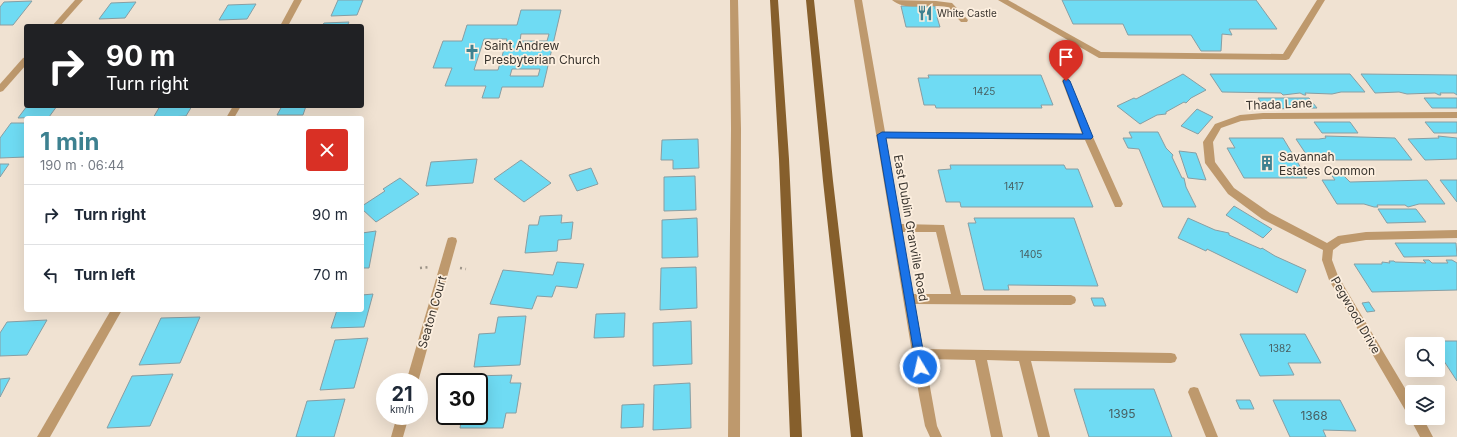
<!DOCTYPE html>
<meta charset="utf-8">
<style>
:root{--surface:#fff;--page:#f6f6f7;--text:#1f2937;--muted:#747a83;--line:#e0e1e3;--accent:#3d8190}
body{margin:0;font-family:Inter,sans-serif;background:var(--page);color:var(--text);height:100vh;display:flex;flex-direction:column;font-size:15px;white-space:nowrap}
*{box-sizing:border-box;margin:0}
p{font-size:13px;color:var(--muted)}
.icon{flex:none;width:22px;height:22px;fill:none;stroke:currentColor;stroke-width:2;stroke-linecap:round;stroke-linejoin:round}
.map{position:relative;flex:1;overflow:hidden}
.side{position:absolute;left:24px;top:116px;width:340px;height:196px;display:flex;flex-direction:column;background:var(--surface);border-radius:4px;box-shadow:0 4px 16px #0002}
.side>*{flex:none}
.hud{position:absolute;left:24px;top:24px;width:340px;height:84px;border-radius:4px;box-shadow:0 4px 16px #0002;background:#202124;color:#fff;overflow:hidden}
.buttons{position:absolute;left:1405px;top:337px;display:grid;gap:8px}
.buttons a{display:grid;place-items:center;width:40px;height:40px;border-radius:4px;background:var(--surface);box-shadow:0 4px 16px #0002;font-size:20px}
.speed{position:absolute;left:376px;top:373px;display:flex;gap:8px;font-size:20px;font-weight:700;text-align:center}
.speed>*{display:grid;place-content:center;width:52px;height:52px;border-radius:50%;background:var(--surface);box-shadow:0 4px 16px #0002;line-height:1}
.speed small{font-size:10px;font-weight:400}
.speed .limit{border:2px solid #111;border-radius:6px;background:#fff;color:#111}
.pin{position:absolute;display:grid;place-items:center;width:34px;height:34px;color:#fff;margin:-41px -17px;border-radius:50% 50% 50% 0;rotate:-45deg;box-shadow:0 0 4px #0007}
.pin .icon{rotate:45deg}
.me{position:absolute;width:44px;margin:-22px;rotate:351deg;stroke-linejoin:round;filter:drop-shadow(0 0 3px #0008)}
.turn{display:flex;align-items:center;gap:14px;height:84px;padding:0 16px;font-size:18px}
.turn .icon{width:52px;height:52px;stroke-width:2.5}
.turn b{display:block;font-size:28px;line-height:34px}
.round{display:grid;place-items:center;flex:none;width:42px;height:42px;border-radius:4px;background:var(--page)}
.overview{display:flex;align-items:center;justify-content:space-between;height:68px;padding:0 16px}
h1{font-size:24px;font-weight:700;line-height:30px;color:var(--accent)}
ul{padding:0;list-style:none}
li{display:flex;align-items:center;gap:12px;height:60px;padding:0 16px;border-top:1px solid var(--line)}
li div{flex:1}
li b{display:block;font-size:15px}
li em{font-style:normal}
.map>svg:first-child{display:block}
</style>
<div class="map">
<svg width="1457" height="437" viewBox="0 0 1457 437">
<rect width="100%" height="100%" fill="#f0e2d2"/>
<g fill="#6fdbf3" stroke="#889ea3" fill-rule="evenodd">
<polygon points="338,0 363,0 357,15 331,16"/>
<polygon points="1062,0 1256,0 1277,29 1229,29 1232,35 1222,34 1221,51 1201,51 1191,35 1128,35 1123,24 1073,24"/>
<polygon points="32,1 13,25 0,25 0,7 4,2"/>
<polygon points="136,2 125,18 99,19 111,3"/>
<polygon points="256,4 247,19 219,20 228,5"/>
<polygon points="901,6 935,6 935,9 946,9 948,17 937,17 940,27 906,27"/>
<path d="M521,10H561L543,87H502L499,98H482L486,86H445L452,68H433L443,41H462L467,25H517ZM521,34H549L547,41H520ZM484,39H507L498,70H474ZM512,69H540L538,76H510Z"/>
<polygon points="349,22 347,26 322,26 324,23"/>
<polygon points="1183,74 1206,90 1191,98 1186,103 1184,102 1166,112 1166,114 1157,115 1140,124 1117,106 1134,98 1136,99"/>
<polygon points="1210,74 1350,74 1365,92 1341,92 1332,94 1305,93 1306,95 1304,95 1300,93 1283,95 1281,93 1222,92"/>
<polygon points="1361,74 1457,75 1457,95 1454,93 1440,93 1441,95 1439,95 1435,93 1407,94 1399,92 1375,93"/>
<polygon points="928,75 1041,75 1053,105 1041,105 1042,108 936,108 935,105 924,105 918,78 929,78"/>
<polygon points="1258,98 1309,98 1317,108 1265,109"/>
<polygon points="1424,98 1457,98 1457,108 1432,108"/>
<polygon points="27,106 57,106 49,117 18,118"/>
<polygon points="160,106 192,106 186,116 153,118"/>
<polygon points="282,106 306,106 303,115 277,115"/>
<polygon points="1197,109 1213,117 1198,134 1181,126"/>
<polygon points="1314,122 1350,122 1358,133 1322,133"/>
<polygon points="1425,122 1457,122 1457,133 1434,133"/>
<polygon points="11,123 26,123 26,157 0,158 0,138"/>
<polygon points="1129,132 1158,132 1166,148 1173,155 1172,157 1182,178 1184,178 1186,187 1196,207 1163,207 1139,149 1128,148 1123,138 1132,138"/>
<polygon points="1325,136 1395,138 1412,160 1310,160 1296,139 1319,139 1326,138"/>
<polygon points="1438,136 1457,138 1457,159 1425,160 1408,139 1439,138"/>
<polygon points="1229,138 1283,138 1307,178 1244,178 1227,148 1235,148"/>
<polygon points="698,139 699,168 673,169 673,160 661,160 662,140"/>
<polygon points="1179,151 1196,153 1206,180 1188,178"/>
<polygon points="477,159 473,183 426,186 431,162"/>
<polygon points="521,160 551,183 524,202 494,179"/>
<polygon points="0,164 9,164 0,177"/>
<polygon points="950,165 1064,165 1066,169 1078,169 1093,207 961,207 960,202 946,202 938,170 951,169"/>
<polygon points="591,168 598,184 577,191 569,175"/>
<polygon points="1330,173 1341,173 1350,182 1427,180 1445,204 1419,204 1408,207 1405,205 1377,205 1378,207 1374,207 1364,204 1337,204 1322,180 1335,180"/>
<polygon points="695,176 696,210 664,211 664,177"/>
<polygon points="400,178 419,194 376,222 362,209 362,206 385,191 383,189"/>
<polygon points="1440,180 1457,180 1457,202"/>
<polygon points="1234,206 1272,229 1263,238 1226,215"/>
<polygon points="1378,209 1416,209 1426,222 1387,223"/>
<polygon points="562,215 561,223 573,222 571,239 558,240 557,251 525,253 529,225 538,225 540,216"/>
<polygon points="697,218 698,257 662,258 662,220"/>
<polygon points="974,218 1074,218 1098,286 1008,285 1009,290 984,290 968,223 976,223"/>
<polygon points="1188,218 1215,230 1229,233 1229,235 1261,249 1262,248 1275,256 1306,270 1297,293 1207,249 1206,251 1178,238"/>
<polygon points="376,231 369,268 362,268 362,233"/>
<polygon points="1395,243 1456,243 1457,256 1404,257"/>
<polygon points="1423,260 1429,260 1432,263 1448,263 1446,260 1452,260 1457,263 1457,290 1372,292 1354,264 1382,264 1382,262 1390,263 1389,261 1394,261 1395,262 1426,263"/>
<polygon points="557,262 584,264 577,288 556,286 552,297 537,296 532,309 490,304 503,270 553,275"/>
<polygon points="696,267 697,308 660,310 661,268"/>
<polygon points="373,294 364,327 331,328 337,310 362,310 362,295"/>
<polygon points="1091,298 1103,298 1106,306 1094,306"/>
<polygon points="1369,302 1372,307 1375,311 1367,312 1362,303"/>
<polygon points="625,313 624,337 594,338 596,314"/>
<polygon points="526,316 520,365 474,367 479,334 495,333 498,317"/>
<polygon points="200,317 180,363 139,365 161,318"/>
<polygon points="47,320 27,355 0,356 0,333 7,322"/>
<polygon points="691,321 692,364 653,366 653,323"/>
<polygon points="1240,334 1305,334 1321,363 1288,363 1294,375 1260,376"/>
<polygon points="368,338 354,388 320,390 335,340"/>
<polygon points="1430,341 1457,341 1457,381 1438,352 1438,344 1433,344"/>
<polygon points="173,374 150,426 107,428 132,376"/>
<polygon points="512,375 510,383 521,383 516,413 506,413 503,428 460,428 462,416 479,416 479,382 469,382 471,376"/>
<polygon points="10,378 0,397 0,379"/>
<polygon points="690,383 691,428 653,430 654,385"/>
<polygon points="1074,389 1154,389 1172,437 1089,437"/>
<polygon points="345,399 334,437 296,437 307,401"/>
<polygon points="1236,400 1250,400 1254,409 1240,409"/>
<polygon points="1273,400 1340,400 1356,431 1323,430 1326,437 1290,437"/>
<polygon points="644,404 643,427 621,428 622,405"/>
</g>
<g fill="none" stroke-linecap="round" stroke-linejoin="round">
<g stroke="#9e9589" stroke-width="2.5" stroke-dasharray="2 3.5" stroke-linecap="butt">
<polyline points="420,268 429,267"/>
<polyline points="460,268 466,269"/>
</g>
<g fill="#be996d" fill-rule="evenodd">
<polygon points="75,0 83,0 60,26 52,26"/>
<polygon points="294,0 302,0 288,26 280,26"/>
<polygon points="730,0 738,0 741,129 740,437 728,437 731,129"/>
<path d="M854,0H862L885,132L1082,134L1062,81L1063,79H1069L1093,137L1123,204L1121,207H1115L1085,140L886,138L901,224L944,225L961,295H1071L1075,297L1076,300L1075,303L1071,305L915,304L923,349L1171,353L1175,354L1177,358L1175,362L1171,363L1031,361L1050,437H1038L1019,361L987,360L1003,437H991L975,360L925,359L937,426L942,437H930L925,426L919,395ZM902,232H936L951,294H913Z"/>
<path d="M892,0L936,1L952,3L968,20L967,22H961L947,7C930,3 906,12 892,0Z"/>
<polygon points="998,0 1008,0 1101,52 1283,54 1317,0 1325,0 1289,59 1286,60 1099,58"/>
<polygon points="26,57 26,65 3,91 0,92 0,84 23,58"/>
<polygon points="233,106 241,106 234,118 226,118"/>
<polygon points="1457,112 1457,118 1263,119 1241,121 1221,128 1213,142 1215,162 1234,188 1270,213 1327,243 1338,236 1366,232 1457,230 1457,238 1366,240 1341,244 1333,250 1332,260 1338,276 1412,400 1412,418 1423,418 1433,437 1420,437 1412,422 1411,416 1408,415 1329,280 1322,260 1323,250 1262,219 1228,194 1205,163 1203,142 1215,124 1240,115 1263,113"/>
<polygon points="452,237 456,238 457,241 418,382 406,382 447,241 448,238"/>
<polygon points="111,310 122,310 50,437 37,437"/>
<polygon points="1194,387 1198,388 1218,437 1206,437 1188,392 1190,388"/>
<polygon points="397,416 409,416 403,437 391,437"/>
</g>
<g fill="#865f2c" fill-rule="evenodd">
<polygon points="770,0 778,0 789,159 802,437 790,437 779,159"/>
<polygon points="806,0 814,0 833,181 863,437 851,437 823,181"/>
</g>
</g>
<polygon fill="#1a73e8" stroke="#114b97" points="1066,78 1070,81 1093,137 1091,139 886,138 926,367 924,371 920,372 917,371 877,135 882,132 1083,134 1063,81"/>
<defs>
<symbol id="restaurant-bare" viewBox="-9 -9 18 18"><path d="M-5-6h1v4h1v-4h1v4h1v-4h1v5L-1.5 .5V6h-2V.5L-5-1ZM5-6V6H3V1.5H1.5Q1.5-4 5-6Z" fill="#3d8190" stroke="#fdefdf" stroke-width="2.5" paint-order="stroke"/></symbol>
<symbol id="church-bare" viewBox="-9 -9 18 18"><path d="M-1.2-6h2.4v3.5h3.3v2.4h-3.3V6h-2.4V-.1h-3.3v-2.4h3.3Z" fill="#3d8190" stroke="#fdefdf" stroke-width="2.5" paint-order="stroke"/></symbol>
<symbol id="building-bare" viewBox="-9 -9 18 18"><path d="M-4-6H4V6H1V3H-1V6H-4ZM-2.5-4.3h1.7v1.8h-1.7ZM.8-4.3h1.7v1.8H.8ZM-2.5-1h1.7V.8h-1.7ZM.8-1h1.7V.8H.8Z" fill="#3d8190" stroke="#fdefdf" stroke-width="2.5" paint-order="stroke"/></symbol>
</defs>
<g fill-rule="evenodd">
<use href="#restaurant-bare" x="914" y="2" width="22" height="22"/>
<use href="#church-bare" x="461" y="41" width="22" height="22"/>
<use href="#building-bare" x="1256" y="152" width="22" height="22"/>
</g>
<g text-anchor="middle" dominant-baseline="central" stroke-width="3.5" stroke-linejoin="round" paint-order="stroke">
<g font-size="10" fill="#3a352f" stroke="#fdefdf" text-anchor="start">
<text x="937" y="13">White Castle</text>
</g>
<g font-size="10" fill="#475e60">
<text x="984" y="91">1425</text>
<text x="1014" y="186">1417</text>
<text x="1031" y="254">1405</text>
<text x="1280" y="348">1382</text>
</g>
<g font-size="12" fill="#3a352f" stroke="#fdefdf" text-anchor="start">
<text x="484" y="45">Saint Andrew<tspan x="484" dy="14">Presbyterian Church</tspan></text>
<text x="1279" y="156">Savannah<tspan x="1279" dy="14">Estates Common</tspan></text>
</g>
<g font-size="12" fill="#3a352f" stroke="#fdefdf">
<text transform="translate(1279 104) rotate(-2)">Thada Lane</text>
<text transform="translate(911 228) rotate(80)">East Dublin Granville Road</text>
<text transform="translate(432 312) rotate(-74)">Seaton Court</text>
<text transform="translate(1356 315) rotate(60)">Pegwood Drive</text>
</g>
<g font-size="12" fill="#475e60">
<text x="1122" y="413">1395</text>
<text x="1314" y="415">1368</text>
</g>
</g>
</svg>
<div class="buttons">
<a><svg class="icon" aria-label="search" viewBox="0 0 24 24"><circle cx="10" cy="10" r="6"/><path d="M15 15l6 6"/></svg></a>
<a><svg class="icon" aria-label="layers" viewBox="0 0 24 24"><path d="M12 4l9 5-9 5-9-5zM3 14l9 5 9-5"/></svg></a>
</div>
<div class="speed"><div>21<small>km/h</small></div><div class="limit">30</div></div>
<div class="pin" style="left:1066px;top:81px;background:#d93025"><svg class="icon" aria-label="arrive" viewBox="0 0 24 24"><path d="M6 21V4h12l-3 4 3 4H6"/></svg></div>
<svg class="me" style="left:920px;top:367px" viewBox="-20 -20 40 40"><circle r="17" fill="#1a73e8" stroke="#fff" stroke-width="3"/><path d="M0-11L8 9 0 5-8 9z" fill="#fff"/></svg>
<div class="hud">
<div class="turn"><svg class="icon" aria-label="right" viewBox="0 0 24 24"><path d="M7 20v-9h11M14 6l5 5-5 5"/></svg><div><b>90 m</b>Turn right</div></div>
</div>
<section class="side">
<div class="overview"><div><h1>1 min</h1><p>190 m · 06:44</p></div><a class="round" style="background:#d93025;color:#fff"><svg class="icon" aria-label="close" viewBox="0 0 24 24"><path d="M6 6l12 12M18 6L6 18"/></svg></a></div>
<ul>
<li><svg class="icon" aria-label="right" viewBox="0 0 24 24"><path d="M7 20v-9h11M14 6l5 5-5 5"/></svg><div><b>Turn right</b></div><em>90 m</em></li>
<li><svg class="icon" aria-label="left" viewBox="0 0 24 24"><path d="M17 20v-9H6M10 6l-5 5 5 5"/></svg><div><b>Turn left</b></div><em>70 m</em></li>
</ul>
</section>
</div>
